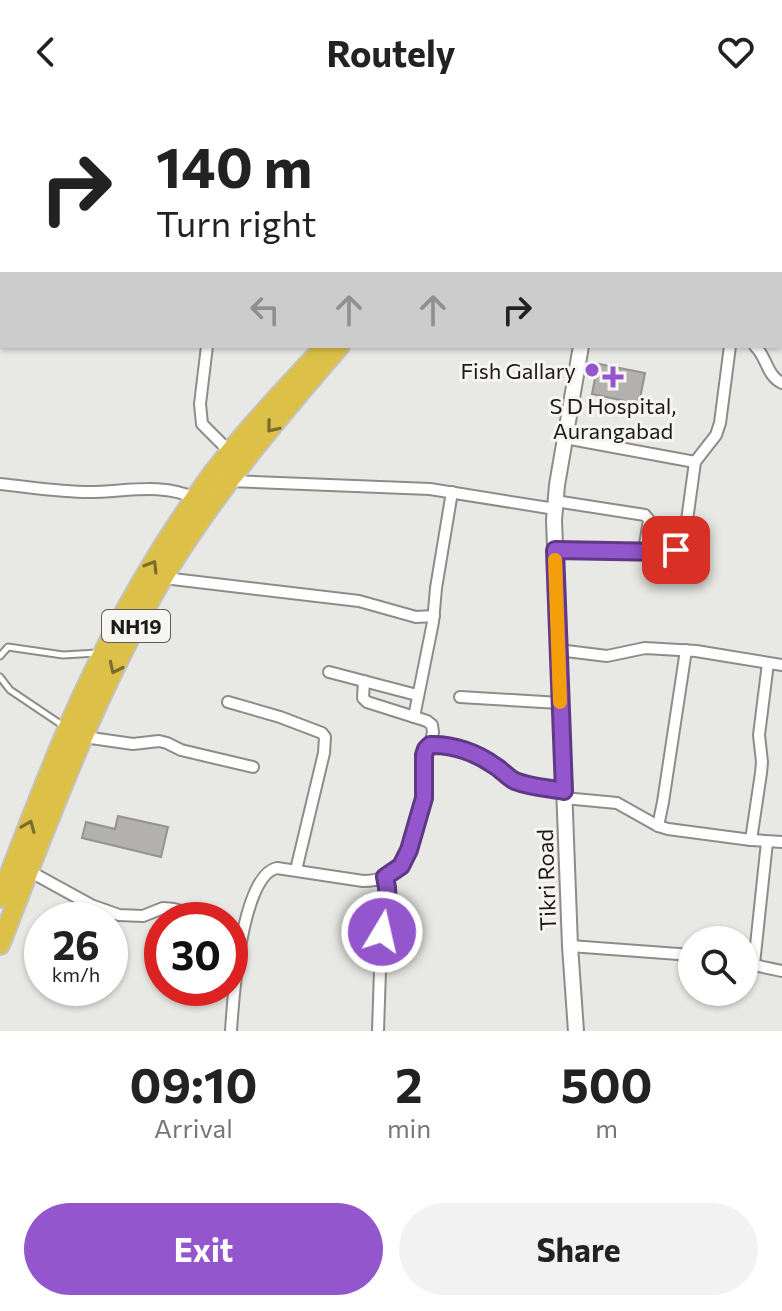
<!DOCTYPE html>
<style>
:root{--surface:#fff;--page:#f2f2f2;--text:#222;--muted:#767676;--accent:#9456cc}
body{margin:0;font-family:Commissioner,sans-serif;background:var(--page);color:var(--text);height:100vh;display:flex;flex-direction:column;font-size:30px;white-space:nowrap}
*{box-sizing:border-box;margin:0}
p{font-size:26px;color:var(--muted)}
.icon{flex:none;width:44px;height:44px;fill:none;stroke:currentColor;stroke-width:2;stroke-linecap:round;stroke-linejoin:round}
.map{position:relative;height:927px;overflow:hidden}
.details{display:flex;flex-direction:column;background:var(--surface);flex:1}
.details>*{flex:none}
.banner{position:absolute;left:0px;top:0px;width:782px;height:244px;box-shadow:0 2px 6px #0004;background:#fff;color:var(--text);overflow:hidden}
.controls{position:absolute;left:678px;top:822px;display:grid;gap:16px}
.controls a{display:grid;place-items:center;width:80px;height:80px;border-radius:50%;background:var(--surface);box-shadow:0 2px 6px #0004;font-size:40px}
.speed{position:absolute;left:24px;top:798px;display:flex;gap:16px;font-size:40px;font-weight:700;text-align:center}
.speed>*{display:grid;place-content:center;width:104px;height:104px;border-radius:50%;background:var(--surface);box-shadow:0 2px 6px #0004;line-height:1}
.speed small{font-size:20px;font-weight:400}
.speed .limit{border:12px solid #d22;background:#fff;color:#111}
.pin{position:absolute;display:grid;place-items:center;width:68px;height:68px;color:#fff;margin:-34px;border-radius:16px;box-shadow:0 4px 12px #0006}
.me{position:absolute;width:88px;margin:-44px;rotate:9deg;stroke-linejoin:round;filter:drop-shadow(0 0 6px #0008)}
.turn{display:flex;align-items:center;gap:28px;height:168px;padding:0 24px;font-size:36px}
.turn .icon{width:104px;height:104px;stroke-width:2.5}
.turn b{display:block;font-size:56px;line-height:68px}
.lanes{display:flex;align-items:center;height:76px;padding:0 24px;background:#0003;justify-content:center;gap:40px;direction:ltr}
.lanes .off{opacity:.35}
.eta{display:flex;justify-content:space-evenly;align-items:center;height:136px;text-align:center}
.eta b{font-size:48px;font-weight:700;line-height:56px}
.button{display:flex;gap:16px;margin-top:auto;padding:16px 24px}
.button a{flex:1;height:92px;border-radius:48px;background:var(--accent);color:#fff;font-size:32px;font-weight:700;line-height:92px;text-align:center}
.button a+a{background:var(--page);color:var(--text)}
header{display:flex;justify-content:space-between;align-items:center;height:104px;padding:0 24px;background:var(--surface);font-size:36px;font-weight:700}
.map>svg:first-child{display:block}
</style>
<header><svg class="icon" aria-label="back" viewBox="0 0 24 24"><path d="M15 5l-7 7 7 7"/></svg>Routely<svg class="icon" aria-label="heart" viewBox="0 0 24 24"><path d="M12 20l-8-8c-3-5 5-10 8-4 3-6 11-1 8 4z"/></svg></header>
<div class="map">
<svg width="782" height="927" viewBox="0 0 782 927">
<rect width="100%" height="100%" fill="#e8e8e4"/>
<g fill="#b2b1ae" stroke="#949390" stroke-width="2">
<polygon points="589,258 645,269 639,300 592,290 595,274 587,273"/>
<polygon points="118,712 168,723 161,753 82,734 86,718 115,725"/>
</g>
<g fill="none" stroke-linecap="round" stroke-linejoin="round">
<defs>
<g id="lane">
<polyline points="0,552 8,543 63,551 97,549"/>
<polyline points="0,573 10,586 65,623"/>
</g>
<g id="street">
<polyline points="242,2 242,0"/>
<polyline points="383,2 383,0"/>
<polyline points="0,94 2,94"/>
<polyline points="780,136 782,136"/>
<polyline points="0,151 2,152"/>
<polyline points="207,242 200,300 202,320 230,348"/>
<path d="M755,242C767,253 766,271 782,279"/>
<polyline points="565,334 695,358"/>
<polyline points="229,377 430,385 555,405"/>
<path d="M0,380C30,383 59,388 89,388C125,388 161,378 195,394"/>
<polyline points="555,397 645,411 649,416 644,447"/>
<path d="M555,446L666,448C677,446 681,442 685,431L695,358L716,331L720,319L730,242"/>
<polyline points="164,474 359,497 416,513 434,512"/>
<polyline points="558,546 607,552 645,544 696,547 782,561"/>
<polyline points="329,568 417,591"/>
<polyline points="364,577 363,594 367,598 427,617 432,621 433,628 430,641"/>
<polyline points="460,593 560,599"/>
<polyline points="228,598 280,613 322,629 325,633 324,649 296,766"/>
<polyline points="414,613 433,518 436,484 452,388"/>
<polyline points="84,633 133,640 159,637 167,639 181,646 253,663"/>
<polyline points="564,694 617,699 658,722 668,725 751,736 782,738"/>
<polyline points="658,722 663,698 686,546"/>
<polyline points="751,736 761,669 762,658 759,631 768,559"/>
<polyline points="29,767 91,801 119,811 143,812 163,804 174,805 214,816"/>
<polyline points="570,842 692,851"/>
<polyline points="152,858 162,860"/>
<polyline points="744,859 782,867"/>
<polyline points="754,860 767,738"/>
<path d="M231,927C233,896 241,771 277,764L363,777C399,777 407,755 415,725C419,713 423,701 424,689C425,676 422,664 424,651L426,645L430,641C452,640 477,649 495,662C502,666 507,673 515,677C530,683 548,684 564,687"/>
<polyline points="378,927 381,836 388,802 388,786 385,773"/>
</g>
<polyline id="secondary" points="576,927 570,842 554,416 557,381 581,242"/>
<g id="highway">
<polyline points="609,2 613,0"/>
<polyline points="653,2 657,0"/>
<polyline points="682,2 686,0"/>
<polyline points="714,2 718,0"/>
<path d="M0,794C33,711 63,626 104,547C135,485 171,426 212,370C247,325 286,283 325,242"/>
<path d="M0,841C49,716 95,589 163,474C214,390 276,316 340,242"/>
</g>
</defs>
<use href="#lane" stroke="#8d8c89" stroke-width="9"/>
<use href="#street" stroke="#8d8c89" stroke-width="14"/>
<use href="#secondary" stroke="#8d8c89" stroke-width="18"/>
<use href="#highway" stroke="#c3c3c3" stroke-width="22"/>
<use href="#lane" stroke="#fff" stroke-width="5"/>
<use href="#street" stroke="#fff" stroke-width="10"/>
<use href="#secondary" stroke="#fff" stroke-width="14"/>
<use href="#highway" stroke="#dcc048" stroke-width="18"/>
</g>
<defs><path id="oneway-chevron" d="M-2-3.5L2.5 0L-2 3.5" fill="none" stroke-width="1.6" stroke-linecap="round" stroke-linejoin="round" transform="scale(2)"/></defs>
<g stroke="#7b6d30">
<use href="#oneway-chevron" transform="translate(272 323) rotate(129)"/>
<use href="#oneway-chevron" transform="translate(152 462) rotate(-59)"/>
<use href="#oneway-chevron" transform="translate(115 564) rotate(116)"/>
<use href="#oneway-chevron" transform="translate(29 722) rotate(-68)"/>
</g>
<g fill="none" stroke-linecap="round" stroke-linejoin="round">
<defs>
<path id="route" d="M382,828C388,809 390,792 385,773L401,762L409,746L424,694V651L426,645L430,641C453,640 477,649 495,662C502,666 507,673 515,677C530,683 548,684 564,687L555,446L666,448L676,446"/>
</defs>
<use href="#route" stroke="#603885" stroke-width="20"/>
<use href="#route" stroke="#9456cc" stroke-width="14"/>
<polyline stroke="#f59e0b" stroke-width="14" points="555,456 560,598"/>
</g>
<g fill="#9456cc" stroke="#f6f5f1" stroke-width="3">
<circle cx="592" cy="266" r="8"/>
<path d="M609 261h8v8h8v8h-8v8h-8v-8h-8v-8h8z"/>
</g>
<g text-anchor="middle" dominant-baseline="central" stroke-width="6" stroke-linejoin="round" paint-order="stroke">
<rect fill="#f6f5f1" stroke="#5c5c5a" stroke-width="2" x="102" y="506" width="68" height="32" rx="6"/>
<g font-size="20" font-weight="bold" fill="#1a1a19">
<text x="136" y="522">NH19</text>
</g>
<g font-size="22" fill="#1a1a19" stroke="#f6f5f1" text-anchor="end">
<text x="576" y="266">Fish Gallary</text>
<text x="613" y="301" text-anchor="middle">S D Hospital,<tspan x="613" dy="25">Aurangabad</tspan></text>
</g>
<g font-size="22" fill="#1a1a19" stroke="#f6f5f1">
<text transform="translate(546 776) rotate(-92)">Tikri Road</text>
</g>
</g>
</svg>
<div class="controls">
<a><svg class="icon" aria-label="search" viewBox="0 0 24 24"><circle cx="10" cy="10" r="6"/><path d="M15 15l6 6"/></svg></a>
</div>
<div class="speed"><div>26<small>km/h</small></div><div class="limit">30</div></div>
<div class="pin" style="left:676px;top:446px;background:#d93025"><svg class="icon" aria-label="arrive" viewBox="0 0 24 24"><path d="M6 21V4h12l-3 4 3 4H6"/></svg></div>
<svg class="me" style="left:382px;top:828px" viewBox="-20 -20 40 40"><circle r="17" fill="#9456cc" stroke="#fff" stroke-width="3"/><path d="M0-11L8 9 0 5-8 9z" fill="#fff"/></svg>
<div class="banner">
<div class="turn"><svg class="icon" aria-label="right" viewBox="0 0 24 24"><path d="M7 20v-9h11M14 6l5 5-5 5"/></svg><div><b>140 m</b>Turn right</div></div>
<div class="lanes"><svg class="icon off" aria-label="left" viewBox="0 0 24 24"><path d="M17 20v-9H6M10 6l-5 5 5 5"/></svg><svg class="icon off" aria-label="ahead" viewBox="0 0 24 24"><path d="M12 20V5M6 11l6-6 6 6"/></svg><svg class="icon off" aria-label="ahead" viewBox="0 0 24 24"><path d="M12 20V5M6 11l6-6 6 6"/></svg><svg class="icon" aria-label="right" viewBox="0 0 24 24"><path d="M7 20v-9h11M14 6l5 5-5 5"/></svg></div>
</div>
</div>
<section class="details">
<div class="eta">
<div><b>09:10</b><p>Arrival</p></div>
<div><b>2</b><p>min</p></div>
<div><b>500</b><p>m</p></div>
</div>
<div class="button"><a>Exit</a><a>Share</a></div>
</section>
